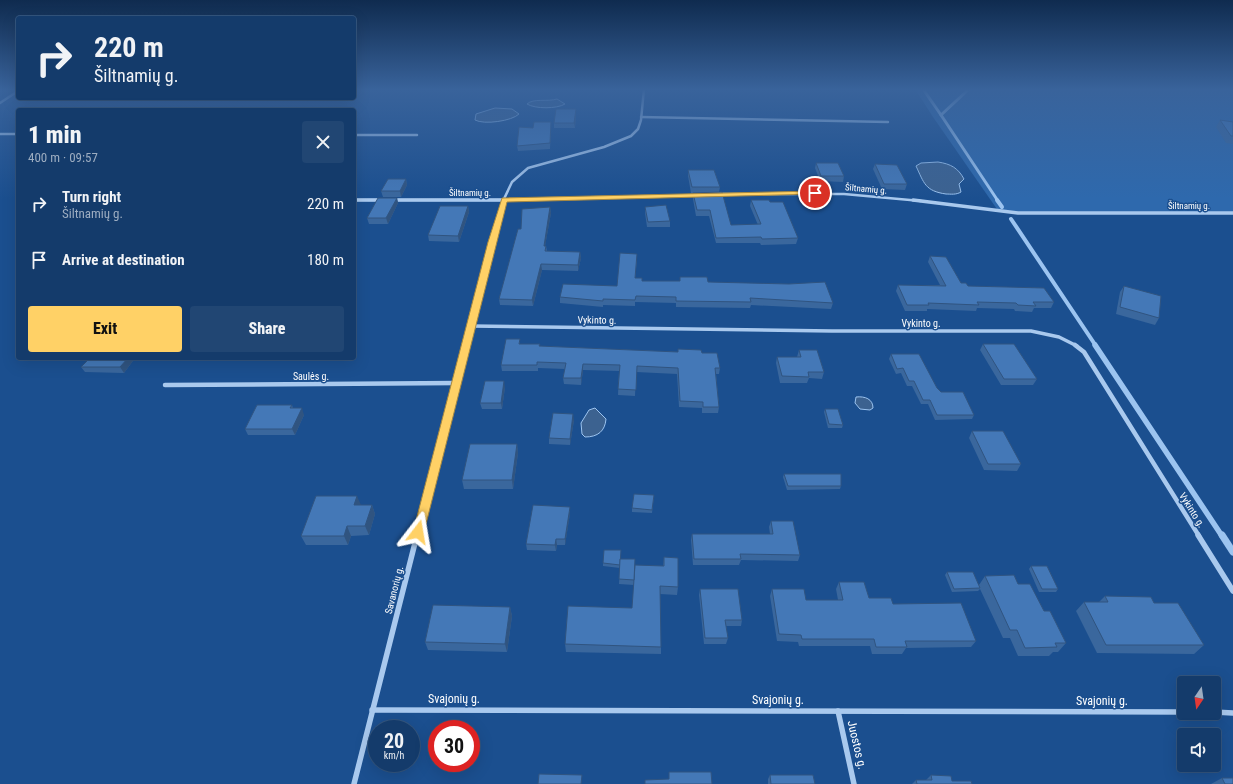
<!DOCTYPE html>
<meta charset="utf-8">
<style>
:root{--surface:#143b6b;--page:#214673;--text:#f1f3f6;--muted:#9dadc1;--line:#33557e;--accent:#ffd166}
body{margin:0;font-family:"Roboto Condensed",sans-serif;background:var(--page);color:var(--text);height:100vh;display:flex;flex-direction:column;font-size:15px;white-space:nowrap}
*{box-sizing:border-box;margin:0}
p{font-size:13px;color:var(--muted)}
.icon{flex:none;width:22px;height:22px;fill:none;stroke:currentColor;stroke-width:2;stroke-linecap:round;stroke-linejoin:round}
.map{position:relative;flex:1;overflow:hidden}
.panel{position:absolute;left:16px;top:108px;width:340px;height:252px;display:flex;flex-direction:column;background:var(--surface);border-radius:4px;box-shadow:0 4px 16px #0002,0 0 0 1px var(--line)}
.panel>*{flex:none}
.guide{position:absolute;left:16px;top:16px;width:340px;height:84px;border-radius:4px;box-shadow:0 4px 16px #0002,0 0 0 1px var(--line);background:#143b6b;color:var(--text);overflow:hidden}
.needle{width:26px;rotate:193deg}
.controls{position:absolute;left:1177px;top:676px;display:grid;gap:8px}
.controls a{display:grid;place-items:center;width:44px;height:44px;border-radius:4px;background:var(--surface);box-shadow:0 4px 16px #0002,0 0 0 1px var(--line);font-size:20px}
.speed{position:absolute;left:368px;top:720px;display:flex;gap:8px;font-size:20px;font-weight:700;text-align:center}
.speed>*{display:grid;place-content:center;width:52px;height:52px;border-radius:50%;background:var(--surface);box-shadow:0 4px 16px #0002,0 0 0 1px var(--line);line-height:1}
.speed small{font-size:10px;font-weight:400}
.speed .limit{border:6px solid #d22;background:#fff;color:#111}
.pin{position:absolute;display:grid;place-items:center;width:34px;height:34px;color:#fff;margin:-17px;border:2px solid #fff;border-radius:50%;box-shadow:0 1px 4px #0007}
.me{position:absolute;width:44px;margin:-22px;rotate:14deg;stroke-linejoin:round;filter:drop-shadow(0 0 3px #0008)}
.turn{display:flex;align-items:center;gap:14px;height:84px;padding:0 12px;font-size:18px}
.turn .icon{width:52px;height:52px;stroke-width:2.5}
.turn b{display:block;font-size:28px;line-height:34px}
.round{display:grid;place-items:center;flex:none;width:42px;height:42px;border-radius:4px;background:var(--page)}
.head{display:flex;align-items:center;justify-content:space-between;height:68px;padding:0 12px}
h1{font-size:24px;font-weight:800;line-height:30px}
.primary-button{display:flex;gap:8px;margin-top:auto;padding:8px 12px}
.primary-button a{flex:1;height:46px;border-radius:4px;background:var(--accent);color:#111;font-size:16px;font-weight:800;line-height:46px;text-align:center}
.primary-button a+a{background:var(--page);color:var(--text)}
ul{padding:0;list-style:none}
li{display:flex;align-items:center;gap:12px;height:56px;padding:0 12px}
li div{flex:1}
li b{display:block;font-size:15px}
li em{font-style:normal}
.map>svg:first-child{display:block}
</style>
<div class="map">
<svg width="1233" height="784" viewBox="0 0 1233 784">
<rect width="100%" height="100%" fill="#1b4f8f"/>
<polygon fill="#2e69ad" points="915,89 1233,89 1233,213 999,212 933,117"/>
<g fill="#3c6290" stroke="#9cc4f0">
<path d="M557,99L565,104C557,109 535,109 527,104C533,98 548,102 557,99Z"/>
<path d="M495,108L512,109L519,114C512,121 484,125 475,120L476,114Z"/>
<path d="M938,162C951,164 958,168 964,179L959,184L961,192C956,195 951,194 946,194C925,191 924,183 916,166L921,163Z"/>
<path d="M856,397C865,396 873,399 873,408L870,410L860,409L855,403Z"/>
<path d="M595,408L606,419C605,431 598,437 585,437L582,434L581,423L589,410Z"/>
</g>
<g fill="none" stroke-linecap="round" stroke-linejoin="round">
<g stroke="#9cc4f0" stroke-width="3">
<polyline points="923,89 941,115"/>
<polyline points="969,89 941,115 998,201"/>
</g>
<g stroke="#9cc4f0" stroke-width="4">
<polyline points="997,200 1002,207"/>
<polyline points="1011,219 1096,346"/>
</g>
<polyline stroke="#9cc4f0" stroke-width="5.5" points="1095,345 1222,536"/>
<polyline stroke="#9cc4f0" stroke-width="7" points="1222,535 1233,552"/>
<g stroke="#a9c9ee" stroke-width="2.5">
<polyline points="0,103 18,91"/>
<polyline points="641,117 888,122"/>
<polyline points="0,134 18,134"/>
<polyline points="354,135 417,135"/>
<polyline points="719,194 844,194 921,201"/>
<polyline points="354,200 382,200"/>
<polyline points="393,200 504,200 698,195"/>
<polyline points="503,201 512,182 528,168 604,147 631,136 638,129 641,120 644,89"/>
</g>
<g stroke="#a9c9ee" stroke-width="3.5">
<polyline points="354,200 382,200"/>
<polyline points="393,200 507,200"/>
<polyline points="913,200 1018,213 1233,213"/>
<polyline points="471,326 832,331 1031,331 1059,337 1077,346"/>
<polyline points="465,346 503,200"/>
</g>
<g stroke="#a9c9ee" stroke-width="4.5">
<polyline points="1075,345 1084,352 1199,536"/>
<polyline points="165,385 457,383"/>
<polyline points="417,536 466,345"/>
</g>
<g stroke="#a9c9ee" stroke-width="5.5">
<polyline points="1198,535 1233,591"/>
<polyline points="372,710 1184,712"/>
<polyline points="838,711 854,784"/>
<polyline points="1214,712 1233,713"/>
<polyline points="354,784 417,535"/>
</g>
</g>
<g fill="#3a679d">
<polygon points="576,109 576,114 575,128 554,128 554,123"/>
<polygon points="1220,120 1233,122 1233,144 1226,143 1216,127"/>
<polygon points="551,127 550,149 518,151 517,146"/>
<polygon points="816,163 844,176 843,182 820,181 815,168"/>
<polygon points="875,164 907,184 905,190 882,189 873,169"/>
<polygon points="688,170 720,187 719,192 731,225 758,225 750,206 751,200 770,202 798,238 796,244 761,245 760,243 716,243 709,216 696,216 693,199 693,193 691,193 688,176"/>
<polygon points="406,179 407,185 401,197 383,197 381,191"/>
<polygon points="397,198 398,203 388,224 369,224 367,218"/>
<polygon points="468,206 469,212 459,242 429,241 428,235"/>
<polygon points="550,207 551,213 545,246 546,246 547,251 580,252 581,258 578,271 542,270 533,306 500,305 499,299 521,229"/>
<polygon points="645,207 670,221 670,227 647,227 645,213"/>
<polygon points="930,256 961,283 968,286 1054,302 1051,308 1034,308 1032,312 1015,311 1014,309 977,308 976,311 927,309 927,311 905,311 896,291 898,285 940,285 928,262"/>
<polygon points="637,260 635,278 642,281 680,281 680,277 833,303 831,309 751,305 750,308 676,307 676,303 635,302 635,306 603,305 603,307 560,303 560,297 617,286"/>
<polygon points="1124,286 1159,318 1155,325 1116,314 1120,292"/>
<polygon points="520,339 520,344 540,344 540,346 678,352 678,349 702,353 720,368 719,374 716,374 719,407 718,413 702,413 702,408 679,407 677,374 636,372 635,396 618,395 619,371 583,370 581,385 564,384 563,378 565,369 538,368 538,371 502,371 501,365"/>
<polygon points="983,344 1037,379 1033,385 1001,385 980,350"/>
<polygon points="799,350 824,372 822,379 809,378 807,383 780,383 776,363 777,357 797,357"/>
<polygon points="891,354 937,388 941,392 974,415 972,419 935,420 928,404 921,404 912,386 907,386 901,373 896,374 889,359"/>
<polygon points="90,358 135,358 124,373 85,372 81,367"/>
<polygon points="505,387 502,409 482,409 480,403"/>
<polygon points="292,405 293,408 304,415 295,435 248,435 245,429"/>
<polygon points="825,409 843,425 842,428 828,428 824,412"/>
<polygon points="574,420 570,445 549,444 549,438"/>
<polygon points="972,431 1021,464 1017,471 984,470 969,438"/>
<polygon points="517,444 518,453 513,489 464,489 462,480"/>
<polygon points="784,474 841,486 840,489 787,490 783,477"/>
<polygon points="654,495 652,513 632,512 632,508"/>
<polygon points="361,505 372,505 375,514 369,535 351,536 348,545 306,545 301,536"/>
<polygon points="570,507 570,513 565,545 557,545 556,551 527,550 526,544"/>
<polygon points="771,521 800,555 798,561 741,560 739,565 693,565 691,540 692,534 770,534 769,527"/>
<polygon points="664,557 678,587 677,595 660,594 661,647 661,654 566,652 565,644 632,608 634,585 619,584 620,568 603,566 603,563 621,559 635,567 663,566"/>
<polygon points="1031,566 1058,589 1056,592 1039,592 1029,569"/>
<polygon points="947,572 979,585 985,576 1018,584 1044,611 1066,643 1058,652 1053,652 1049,656 1018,656 1010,638 1003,638 980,589 978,591 952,592 945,575"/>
<polygon points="839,582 869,598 893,604 976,641 971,647 906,648 902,654 872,654 870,646 799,646 798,642 777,641 770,596 772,589 806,600 838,600 836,589"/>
<polygon points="700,589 742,620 741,626 726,626 728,638 726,644 704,644 699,595"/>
<polygon points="1105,596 1154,603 1204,645 1194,654 1097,653 1076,611 1084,602 1099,602"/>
<polygon points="510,607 512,616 507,652 428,650 425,642"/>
<polygon points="770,775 815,784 768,784 768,779"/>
<polygon points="931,775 952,781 972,784 912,784 916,780 926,780"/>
<polygon points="1222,778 1233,784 1211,784"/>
</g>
<g fill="#305480">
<polygon points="576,109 576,114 575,128 574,123"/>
<polygon points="406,179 407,185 401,197 400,191"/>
<polygon points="397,198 398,203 388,224 386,218"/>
<polygon points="468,206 469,212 459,242 458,236"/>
<polygon points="550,207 551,213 544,252 544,246"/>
<polygon points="580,252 581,258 578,271 578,265"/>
<polygon points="541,264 542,270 533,306 532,300"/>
<polygon points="128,358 135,358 124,373 120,367"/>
<polygon points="583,364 583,370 581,385 581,378"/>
<polygon points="504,381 505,387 502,409 501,403"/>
<polygon points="302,408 304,415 295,435 292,429"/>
<polygon points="573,414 574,420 570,445 570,439"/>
<polygon points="517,444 518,453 513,489 512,480"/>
<polygon points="357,496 361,505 354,505"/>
<polygon points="372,505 375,514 369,535 365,526"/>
<polygon points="570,507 570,513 565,545 565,539"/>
<polygon points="347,526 351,536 348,545 344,536"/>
<polygon points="556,539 557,545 556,551 555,545"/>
<polygon points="510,607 512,616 507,652 505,644"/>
</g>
<g fill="#4478b7" stroke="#305480">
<polygon points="556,109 576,109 574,123 554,123"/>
<polygon points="1220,120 1233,122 1233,136 1231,136"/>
<polygon points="534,122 551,122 550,143 517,146 519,127 533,128"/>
<polygon points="816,163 838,163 844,176 821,176"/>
<polygon points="875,164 897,165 907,184 884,184"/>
<polygon points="688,170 714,170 720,187 692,187"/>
<polygon points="388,179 406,179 400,191 381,191"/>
<polygon points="722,192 731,225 761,224 751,200 769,200 770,202 783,202 798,238 762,239 761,237 716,238 710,210 697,210 693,193"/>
<polygon points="378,198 397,198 386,218 367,218"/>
<polygon points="666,205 670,221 648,222 645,207"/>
<polygon points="440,206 468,206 458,236 428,235"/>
<polygon points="550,207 544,246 546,246 545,251 580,252 578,265 541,264 532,300 499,299 518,229 521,229 522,209"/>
<polygon points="620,253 637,254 635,278 642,278 642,281 680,281 680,277 707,277 708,282 789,284 825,282 833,303 750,298 751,302 676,301 676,297 636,296 635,300 603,299 603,301 560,297 563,284 617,286"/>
<polygon points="930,256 946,257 961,283 966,283 968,286 1044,288 1054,302 1033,302 1036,306 1018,305 1016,303 977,302 979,305 928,303 929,305 907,305 898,285 946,286"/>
<polygon points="1124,286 1161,296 1159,318 1120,307"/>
<polygon points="506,339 520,339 519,344 540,344 539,346 678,352 678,349 701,350 702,353 717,353 720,368 715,368 719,407 703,407 703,402 680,401 678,368 637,366 636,390 618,389 620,365 583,364 581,378 563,378 566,363 537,362 537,365 501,365"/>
<polygon points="983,344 1014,344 1037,379 1004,379"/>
<polygon points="799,350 817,350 824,372 808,372 809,377 782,376 777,357 801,357"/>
<polygon points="891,354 919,354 937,388 941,392 963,392 974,415 937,415 930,400 923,400 914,381 909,381 903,368 897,369"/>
<polygon points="90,358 128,358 120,367 81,367"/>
<polygon points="485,381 504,381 501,403 480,403"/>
<polygon points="257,405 292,405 290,408 302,408 292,429 245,429"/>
<polygon points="825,409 838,409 843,425 829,424"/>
<polygon points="553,413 573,414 570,439 549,438"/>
<polygon points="972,431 1003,431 1021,464 988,464"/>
<polygon points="470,444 517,444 512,480 462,480"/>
<polygon points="784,474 841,474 841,486 788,486"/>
<polygon points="634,494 654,495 652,510 632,508"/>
<polygon points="316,496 357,496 354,505 372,505 365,526 347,526 344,536 301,536"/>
<polygon points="533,505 570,507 565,539 556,539 555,545 526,544"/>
<polygon points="771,521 793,521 800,555 740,554 741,559 694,559 692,534 773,534"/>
<polygon points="604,550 621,550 620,565 603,563"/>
<polygon points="664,557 678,558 678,587 660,586 661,647 565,644 568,606 632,608 635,565 664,566"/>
<polygon points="620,559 635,559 634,580 619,579"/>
<polygon points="1031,566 1047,566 1058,589 1042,589"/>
<polygon points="947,572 973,572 980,588 954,589"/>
<polygon points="1014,575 1018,584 1030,584 1044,611 1050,611 1066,643 1055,643 1057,647 1025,648 1017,630 1010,630 985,576"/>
<polygon points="839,582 864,582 869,598 891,598 893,604 961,603 976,641 905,641 907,647 876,647 874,639 802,639 801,635 779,634 772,589 804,589 806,600 843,600"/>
<polygon points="700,589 738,589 742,620 725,620 728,638 705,638"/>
<polygon points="1105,596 1151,597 1154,603 1178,603 1204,645 1106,645 1084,602 1108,602"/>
<polygon points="433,605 510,607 505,644 425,642"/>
<polygon points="669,772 711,772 712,784 645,784 645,780 669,779"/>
<polygon points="539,774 582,775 581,784 538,784"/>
<polygon points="770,775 813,775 815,784 771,784"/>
<polygon points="931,775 951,776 952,781 971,781 972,784 917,784 916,780 932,780"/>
<polygon points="1222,778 1233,778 1233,784 1225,784"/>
</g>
<linearGradient id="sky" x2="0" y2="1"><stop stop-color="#0f2b4f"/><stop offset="0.45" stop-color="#39639b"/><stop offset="1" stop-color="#39639b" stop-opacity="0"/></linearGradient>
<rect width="1233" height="199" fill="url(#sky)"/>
<polygon fill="#ffd166" stroke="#a68842" points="815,191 818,193 817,194 507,202 424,532 422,535 414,535 413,532 488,242 502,198"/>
<g text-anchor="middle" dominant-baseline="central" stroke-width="3" stroke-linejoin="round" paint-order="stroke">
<g font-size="9" fill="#fff" stroke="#1b4f8f">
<text transform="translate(866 189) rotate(5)">Šiltnamių g.</text>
<text x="470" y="193">Šiltnamių g.</text>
<text x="1189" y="206">Šiltnamių g.</text>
</g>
<g font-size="10" fill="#fff" stroke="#1b4f8f">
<text transform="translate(597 320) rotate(1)">Vykinto g.</text>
<text x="921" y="323">Vykinto g.</text>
<text x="311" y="376">Saulės g.</text>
<text transform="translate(1192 510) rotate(58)">Vykinto g.</text>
<text transform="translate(394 590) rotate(-76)">Savanorių g.</text>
</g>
<g font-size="12" fill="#fff" stroke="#1b4f8f">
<text x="454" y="699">Svajonių g.</text>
<text x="778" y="700">Svajonių g.</text>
<text x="1102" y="701">Svajonių g.</text>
<text transform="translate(857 745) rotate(77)">Juostos g.</text>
</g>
</g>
</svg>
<div class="controls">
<a><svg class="needle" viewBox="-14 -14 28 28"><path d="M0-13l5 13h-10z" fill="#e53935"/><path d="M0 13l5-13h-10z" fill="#9dadc1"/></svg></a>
<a><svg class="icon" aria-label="sound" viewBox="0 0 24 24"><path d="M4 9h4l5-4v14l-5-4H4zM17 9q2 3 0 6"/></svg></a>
</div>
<div class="speed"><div>20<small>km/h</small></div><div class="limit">30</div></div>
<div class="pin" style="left:815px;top:193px;background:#d93025"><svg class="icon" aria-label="arrive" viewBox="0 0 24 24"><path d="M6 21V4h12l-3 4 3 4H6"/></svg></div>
<svg class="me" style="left:418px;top:532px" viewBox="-20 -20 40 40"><path d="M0-17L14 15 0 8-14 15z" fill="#ffd166" stroke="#fff" stroke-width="4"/></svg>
<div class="guide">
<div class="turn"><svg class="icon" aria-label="right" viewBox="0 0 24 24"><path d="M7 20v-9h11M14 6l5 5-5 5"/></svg><div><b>220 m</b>Šiltnamių g.</div></div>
</div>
<section class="panel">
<div class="head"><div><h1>1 min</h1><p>400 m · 09:57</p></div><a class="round"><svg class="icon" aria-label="close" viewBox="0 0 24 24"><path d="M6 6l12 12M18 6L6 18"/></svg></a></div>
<ul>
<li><svg class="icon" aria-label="right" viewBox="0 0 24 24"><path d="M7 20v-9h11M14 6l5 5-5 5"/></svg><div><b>Turn right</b><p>Šiltnamių g.</p></div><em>220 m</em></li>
<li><svg class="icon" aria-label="arrive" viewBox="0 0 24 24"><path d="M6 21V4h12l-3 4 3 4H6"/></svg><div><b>Arrive at destination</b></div><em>180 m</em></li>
</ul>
<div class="primary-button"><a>Exit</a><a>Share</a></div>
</section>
</div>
